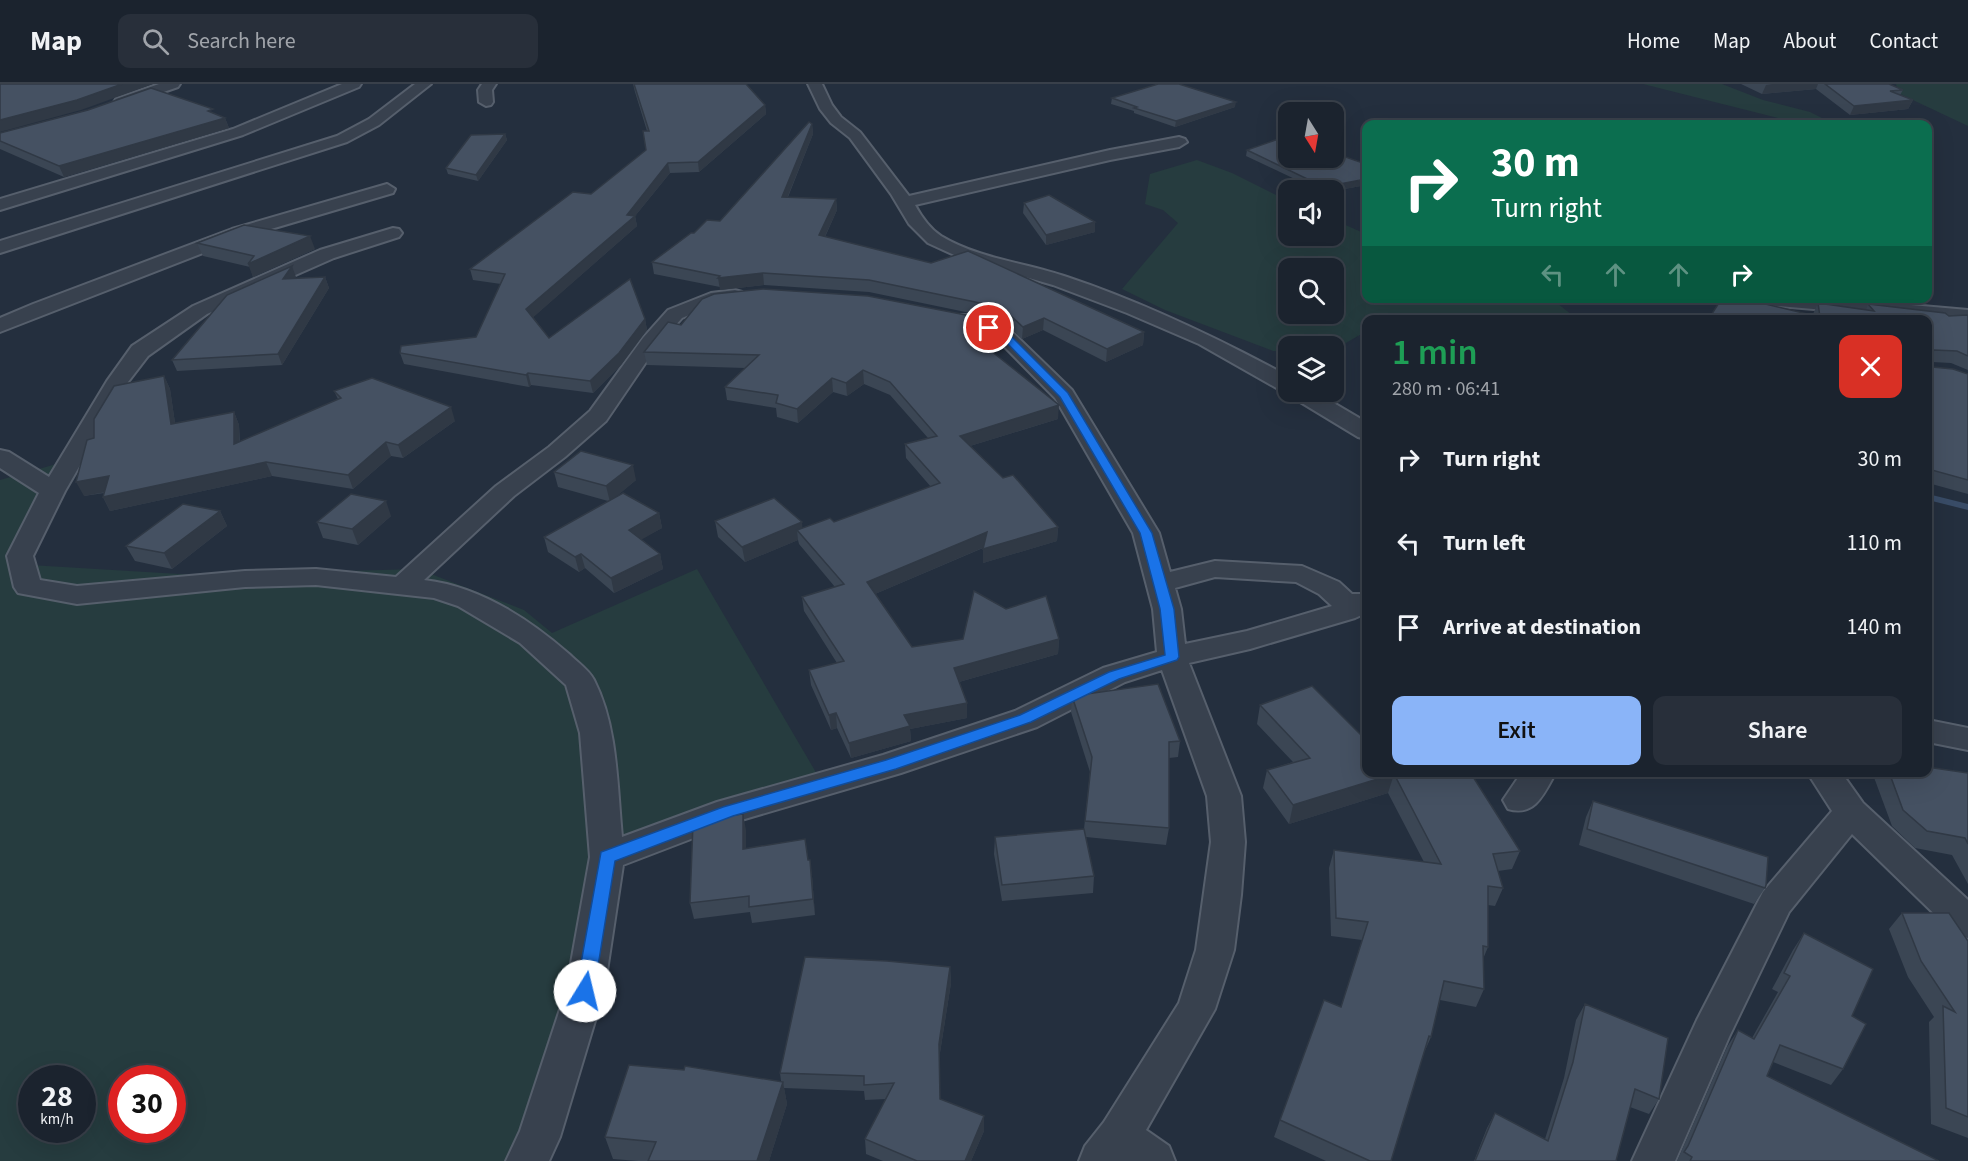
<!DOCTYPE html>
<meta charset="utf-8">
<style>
:root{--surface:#1b232e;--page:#282f3a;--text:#f1f3f6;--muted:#a0a4aa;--line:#39404a;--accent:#8ab4f8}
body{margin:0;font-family:"Source Sans 3",sans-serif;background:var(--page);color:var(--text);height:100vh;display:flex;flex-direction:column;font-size:22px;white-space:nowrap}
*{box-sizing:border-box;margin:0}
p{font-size:20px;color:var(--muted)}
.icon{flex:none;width:33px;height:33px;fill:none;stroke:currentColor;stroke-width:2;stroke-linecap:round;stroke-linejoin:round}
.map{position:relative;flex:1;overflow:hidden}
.side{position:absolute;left:1362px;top:231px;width:570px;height:462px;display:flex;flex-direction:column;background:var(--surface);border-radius:12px;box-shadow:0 6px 24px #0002,0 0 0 2px var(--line)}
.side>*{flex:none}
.guide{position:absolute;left:1362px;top:36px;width:570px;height:183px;border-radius:12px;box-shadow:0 6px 24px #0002,0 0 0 2px var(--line);background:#0b6e4f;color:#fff;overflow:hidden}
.needle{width:39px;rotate:169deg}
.buttons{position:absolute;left:1278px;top:18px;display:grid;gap:12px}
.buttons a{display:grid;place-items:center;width:66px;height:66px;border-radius:12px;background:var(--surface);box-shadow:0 6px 24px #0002,0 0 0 2px var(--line);font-size:30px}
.speed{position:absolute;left:18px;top:981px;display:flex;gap:12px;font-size:30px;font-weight:700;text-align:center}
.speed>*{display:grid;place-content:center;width:78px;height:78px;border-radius:50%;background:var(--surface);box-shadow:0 6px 24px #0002,0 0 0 2px var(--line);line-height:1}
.speed small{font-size:15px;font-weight:400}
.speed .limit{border:9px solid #d22;background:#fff;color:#111}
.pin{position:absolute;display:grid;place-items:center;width:51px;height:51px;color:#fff;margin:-26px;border:3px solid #fff;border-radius:50%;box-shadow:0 2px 6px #0007}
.me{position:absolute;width:66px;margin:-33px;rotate:9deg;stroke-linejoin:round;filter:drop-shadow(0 0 4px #0008)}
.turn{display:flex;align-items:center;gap:21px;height:126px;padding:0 30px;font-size:27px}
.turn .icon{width:78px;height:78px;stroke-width:2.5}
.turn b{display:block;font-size:42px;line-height:51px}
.lanes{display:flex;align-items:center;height:57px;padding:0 30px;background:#0003;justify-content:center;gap:30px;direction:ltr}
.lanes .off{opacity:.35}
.round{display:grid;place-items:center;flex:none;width:63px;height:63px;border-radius:12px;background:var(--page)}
.overview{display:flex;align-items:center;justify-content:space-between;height:102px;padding:0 30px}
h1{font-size:36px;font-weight:600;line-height:45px;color:#1e9e55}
.button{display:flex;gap:12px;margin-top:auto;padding:12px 30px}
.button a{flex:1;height:69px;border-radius:12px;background:var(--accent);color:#111;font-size:24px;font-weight:600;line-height:69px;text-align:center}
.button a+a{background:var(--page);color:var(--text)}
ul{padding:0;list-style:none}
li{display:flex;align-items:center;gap:18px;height:84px;padding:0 30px}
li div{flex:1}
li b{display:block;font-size:22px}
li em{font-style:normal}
header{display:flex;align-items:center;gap:36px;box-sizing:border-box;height:84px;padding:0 30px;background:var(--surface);border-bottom:2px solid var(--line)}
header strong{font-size:28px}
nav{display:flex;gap:33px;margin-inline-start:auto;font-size:21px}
.search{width:420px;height:54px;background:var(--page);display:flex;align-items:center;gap:15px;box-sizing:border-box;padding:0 21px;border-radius:12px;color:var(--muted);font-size:22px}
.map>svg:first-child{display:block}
</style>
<header>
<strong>Map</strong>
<div class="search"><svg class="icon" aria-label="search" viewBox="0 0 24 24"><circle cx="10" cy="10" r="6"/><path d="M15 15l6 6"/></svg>Search here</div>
<nav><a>Home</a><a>Map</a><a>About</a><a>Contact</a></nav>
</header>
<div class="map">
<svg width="1968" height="1077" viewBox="0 0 1968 1077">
<rect width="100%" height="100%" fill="#242f3e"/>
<g fill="#263c3f" fill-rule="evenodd">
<polygon points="1643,0 1722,0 1763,16 1810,28 1834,40 1802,40"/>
<polygon points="1896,0 1968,0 1968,42 1898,9"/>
<path d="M1197,76L1232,89L1288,117V152H1334V136L1366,150V214L1552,215L1577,235L1366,236V250L1363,249L1334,266V262H1288V267H1273L1165,226L1122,205L1178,139L1163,126L1145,120L1150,90ZM1334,184V230H1288V184Z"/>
<path d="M74,375L30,481L196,491L418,485L524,526L552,549L697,485L828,709L614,763L511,1077H0V396ZM32,994H82V1046H32ZM122,994H172V1046H122Z"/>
</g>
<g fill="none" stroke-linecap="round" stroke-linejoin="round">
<polygon fill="#394c67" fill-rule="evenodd" points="1928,410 1968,420 1968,426 1928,416"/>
<defs>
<g id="street">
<polygon points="159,0 180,0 178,3 126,21 116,21 114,18 116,15"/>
<polygon points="342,0 361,0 359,3 243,51 0,126 0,115 233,45"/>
<polygon points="415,0 431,0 379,41 347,58 0,169 0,157 337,52 369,35"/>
<polygon points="482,0 496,0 492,6 493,18 491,21 486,22 479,18 478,6"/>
<path d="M808,0H822L832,21L841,33L860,48L909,112L1110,66L1179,53L1185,55L1187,58L1179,63L1110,76L915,121C921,132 930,145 941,152C979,175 1027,179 1067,193C1145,219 1217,254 1288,292L1289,308L1280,306L1199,260L1127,229L1053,201L963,175L928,159L909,140L891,110L850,54L831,39L820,25Z"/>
<polygon points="387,100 395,105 393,109 244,153 0,248 0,234 33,220 232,145"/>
<path d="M393,144L399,145L402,149L399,153L334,174L207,230L148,272L128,298L65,407L33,472L40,496L77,502L245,487L316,485L396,493L496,402L549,363L590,327L643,254L668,226L711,209L735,206L742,208L745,212L742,216L715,220L682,234L657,262L606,337L565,373L514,412L424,496C479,502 529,535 569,570C577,578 589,586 594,596C618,643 617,702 622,753L717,718L883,671L1015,627L1103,584L1157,568L1153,525L1133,449L1055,314L997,255L958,239L955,235L958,231H972L1011,247L1072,306L1159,449L1170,488L1215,477L1302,482L1339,498L1352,510H1366V529L1355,534L1250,565L1189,579L1241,712L1245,758L1241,811L1234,866L1215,925L1146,1046L1169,1062L1175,1077H1079L1085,1062L1104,1038L1179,919L1196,866L1211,758L1207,712L1162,586L1125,598L1037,643L901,689L738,737L623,781L604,907L560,1053L549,1077H506L520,1047L566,907L590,773L580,649L566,601L520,559L458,522L434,514L316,501L245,503L77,520L18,509L14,503L7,472L39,409L0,384V366L9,368L49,393L107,297L132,262L193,222L320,166ZM1215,493L1296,498L1319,510L1332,522L1247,547L1185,560L1181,525L1175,504Z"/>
<polygon points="1744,214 1831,214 1968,226 1968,238 1754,220 1747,218"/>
<polygon points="1289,308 1315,308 1366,338 1366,355 1358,353 1292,313"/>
<polygon points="1928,636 1968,644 1968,666 1928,658"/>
<path d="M1522,688H1556C1544,710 1535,733 1508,725L1503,716Z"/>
<polygon points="1807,688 1841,688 1863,719 1968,816 1968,854 1955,850 1852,750 1789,828 1729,953 1675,1077 1632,1077 1697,936 1763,808 1832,727"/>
</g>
</defs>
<use href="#street" stroke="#565f6c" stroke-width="4"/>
<use href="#street" fill="#38414e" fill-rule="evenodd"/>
</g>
<g fill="#3b4654">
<polygon points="633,0 765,21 766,30 699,88 670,89 635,132 637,142 533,233 549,254 645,235 647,246 621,281 593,309 531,301 529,303 404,280 400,269 476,253 501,200 473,196 470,185 591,110 646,66 647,47 635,8"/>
<polygon points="1741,0 1889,0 1903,6 1900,11 1913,16 1908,25 1850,31 1816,5 1762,10"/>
<polygon points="1112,14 1235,23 1175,43 1134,29 1134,27 1111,20"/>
<polygon points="215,30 225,34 229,44 64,93 0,65 0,50"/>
<polygon points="812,40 813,50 788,113 836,115 837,126 825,153 1144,248 1143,261 1106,278 1043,246 1022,255 1012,245 980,231 869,208 764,201 720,206 720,203 654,190 652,178 694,149 720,137"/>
<polygon points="505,50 507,56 478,97 448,90 446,84"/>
<polygon points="1247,66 1366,80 1366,101 1334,107 1318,106 1246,72"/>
<polygon points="1024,119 1095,148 1046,161 1023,129"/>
<polygon points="197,159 315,165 253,193 250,183 203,172"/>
<polygon points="296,193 295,194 325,193 329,204 282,281 177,287 172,276"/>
<polygon points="1818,219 1866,226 1868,220 1949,232 1968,232 1968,286 1951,279 1932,278 1933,283 1968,290 1968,410 1928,399 1928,236 1708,236 1813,231 1813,230"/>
<polygon points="681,241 1002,264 992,268 1058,335 970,362 1003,394 1058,443 1057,457 983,479 983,464 875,510 912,563 1059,555 1058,570 959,598 967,619 967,634 910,645 911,657 851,674 837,644 831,646 811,601 809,586 837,579 804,527 802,513 835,503 799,460 798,456 745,478 718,453 715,437 802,444 834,438 931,403 906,374 905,360 928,354 890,311 864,300 847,312 833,308 798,339 777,333 776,324 727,316 725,303 745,284 647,281 644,268"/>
<polygon points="164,292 170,305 175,339 234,328 239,341 240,358 338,315 334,307 455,337 403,374 391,372 353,405 272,392 110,427 103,413 104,409 84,412 94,354"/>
<polygon points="554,388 636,396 615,413 659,429 662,444 641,455 660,470 663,485 614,509 585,484 579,488 548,468 544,453 608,417 558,403"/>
<polygon points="220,427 227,442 172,485 135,477 126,462"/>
<polygon points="391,432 358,461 323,454 317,438"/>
<polygon points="1072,612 1180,657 1178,673 1169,674 1169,744 1166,761 1086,753 1094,792 1093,809 1002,817 994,770 995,753 1084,745 1090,688 1071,628"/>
<polygon points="1260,621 1366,688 1470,688 1520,767 1512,785 1498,787 1503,804 1495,822 1488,821 1488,863 1483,875 1484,905 1476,923 1440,916 1431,953 1423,971 1391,1077 1326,1077 1274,1053 1280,1036 1341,923 1362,856 1331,852 1329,784 1334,766 1424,778 1388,709 1289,740 1263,704 1267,686 1293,678 1257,640"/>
<polygon points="1934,684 1968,689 1968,800 1952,771 1915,764 1892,742 1872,688 1928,688"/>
<polygon points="1593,717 1765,804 1754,820 1579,761 1586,733"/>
<polygon points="746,746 746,764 808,776 812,792 815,831 752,839 750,828 694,835 690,819"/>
<polygon points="1902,829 1968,857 1968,1054 1931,1040 1929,938 1934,933 1908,893 1889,845"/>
<polygon points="1804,849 1852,932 1843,985 1831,1001 1773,978 1767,992 1939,1077 1677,1077 1727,963 1738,946 1752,954 1778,908 1772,905 1793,866"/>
<polygon points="950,883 951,899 939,975 940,1015 984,1047 971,1077 883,1077 866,1070 865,1055 886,1015 865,1016 864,1007 784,1004 787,1020 769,1077 638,1077 613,1075 605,1053 781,997 780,989"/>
<polygon points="1585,920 1659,1015 1649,1030 1630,1023 1616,1077 1474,1077 1487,1044 1495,1029 1545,1055 1564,994 1576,936"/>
</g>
<g fill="#303945">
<polygon points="122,0 153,0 81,26 0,48 0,36"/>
<polygon points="1772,0 1818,0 1816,5 1762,10 1766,1"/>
<polygon points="1913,16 1908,25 1850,31 1854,22"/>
<polygon points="1236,18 1235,23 1175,43 1176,37"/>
<polygon points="765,21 766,30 699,88 698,78"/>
<polygon points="225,34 229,44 64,93 59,82"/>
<polygon points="812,40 813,50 783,124 782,113"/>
<polygon points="505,50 507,56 478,97 476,91"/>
<polygon points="668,79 670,89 635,132 637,142 529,237 526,225 627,131"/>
<polygon points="1366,95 1366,101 1334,107 1324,106 1324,103"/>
<polygon points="836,115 837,126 820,163 819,151"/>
<polygon points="1095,138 1095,148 1046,161 1046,151"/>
<polygon points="310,152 315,165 253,193 248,180"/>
<polygon points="292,182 296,193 287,206 283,195"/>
<polygon points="763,189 764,201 720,206 718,194"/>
<polygon points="325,193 329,204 282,281 278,270"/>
<polygon points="1044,234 1043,246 1022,255 1023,243"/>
<polygon points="645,235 647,246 621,281 593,309 590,297"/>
<polygon points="1144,248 1143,261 1106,278 1107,265"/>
<polygon points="1002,251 1002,264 981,272 981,259"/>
<polygon points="863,286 864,300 847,312 846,299"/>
<polygon points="528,289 531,301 529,303 526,291"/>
<polygon points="164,292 170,305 177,353 171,340"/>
<polygon points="832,294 833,308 798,339 797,325"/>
<polygon points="1059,321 1058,335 960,365 960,352"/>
<polygon points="451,323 455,337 403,374 398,361"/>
<polygon points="234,328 239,341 240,374 234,360"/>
<polygon points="386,358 391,372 353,405 348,391"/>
<polygon points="266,378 272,392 110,427 103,413"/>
<polygon points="633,381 636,396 610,418 606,402"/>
<polygon points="109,392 116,406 84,412 76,398"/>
<polygon points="386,417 391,432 358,461 352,445"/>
<polygon points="220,427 227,442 172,485 164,469"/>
<polygon points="659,429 662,444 632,461 629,446"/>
<polygon points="802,438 803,453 797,446 798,456 745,478 742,463"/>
<polygon points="1058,443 1057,457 983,479 983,465"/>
<polygon points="987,448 987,462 868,513 867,498"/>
<polygon points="581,470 585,484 579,488 575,473"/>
<polygon points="660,470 663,485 614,509 611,494"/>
<polygon points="1059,555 1058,570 955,599 954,584"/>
<polygon points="967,619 967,634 910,645 911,657 851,674 849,659 904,631"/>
<polygon points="836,629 837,644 831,646 829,631"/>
<polygon points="1394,690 1388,709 1289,740 1293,721"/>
<polygon points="743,730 746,746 746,781 743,765"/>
<polygon points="810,776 812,792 815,831 813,815"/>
<polygon points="950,883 951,899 939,975 939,960"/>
<polygon points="783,998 787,1020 769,1077 757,1077"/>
<polygon points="984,1032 984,1047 971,1077 965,1077"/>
</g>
<g fill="#455162" stroke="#303945" stroke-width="1.5">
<polygon points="0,0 122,0 77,16 0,36"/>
<polygon points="634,0 746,0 765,21 698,78 668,79 627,131 635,132 526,225 549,254 630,195 645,235 619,269 590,297 528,289 526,291 400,269 401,262 476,253 505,190 470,185 573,108 591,110 646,66 643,47 649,47"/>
<polygon points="1158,0 1179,0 1236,18 1176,37 1134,24 1137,23 1112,14"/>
<polygon points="1825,0 1889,0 1903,6 1890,7 1913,16 1854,22"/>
<polygon points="151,4 213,25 208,27 225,34 59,82 0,57 0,49 88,26"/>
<polygon points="809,38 812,40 782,113 836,115 819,151 931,179 968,167 1144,248 1107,265 1044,234 1023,243 1012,233 980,219 869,196 763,189 718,194 720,192 652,178 691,149 694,149 707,136 720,137"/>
<polygon points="505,50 476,91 446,84 471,51"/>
<polygon points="1284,53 1288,54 1288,74 1334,74 1334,69 1366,80 1366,95 1324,103 1247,66"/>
<polygon points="1049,111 1095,138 1046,151 1024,119"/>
<polygon points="244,141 310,152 248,180 254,172 197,159"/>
<polygon points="292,182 283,195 325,193 278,270 172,276 227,211"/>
<polygon points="763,205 868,212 966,231 996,244 1002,251 981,259 1059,321 960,352 1003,394 1013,391 1058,443 983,465 987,448 867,498 912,563 963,555 974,507 1006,525 1046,512 1059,555 954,584 967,619 904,631 910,642 849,659 836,629 829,631 809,586 844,577 802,513 844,500 797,446 830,434 834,438 940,399 905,360 937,352 890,298 863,286 846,299 832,294 797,325 776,319 778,311 725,303 759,271 644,268 668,238 681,241 702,215 714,210"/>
<polygon points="1722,214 1740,214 1820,233 1818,219 1874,227 1868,220 1945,229 1949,232 1967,231 1968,232 1968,272 1957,267 1934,266 1932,269 1933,283 1953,285 1968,290 1968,396 1928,385 1928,236 1708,236"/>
<polygon points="164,292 171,340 234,328 234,360 341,314 334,307 372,294 451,323 398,361 386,358 348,391 266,378 103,413 109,392 76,398 87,356 94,354 94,335 114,302"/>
<polygon points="581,367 633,381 606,402 554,388"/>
<polygon points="623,409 659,429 629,446 660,470 611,494 581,470 575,473 544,453"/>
<polygon points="351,410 386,417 352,445 317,438"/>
<polygon points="774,414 802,438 742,463 715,437"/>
<polygon points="183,420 220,427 164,469 126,462"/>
<polygon points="1158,600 1180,657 1169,658 1169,744 1085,737 1092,673 1072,612"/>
<polygon points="1312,602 1366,656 1366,688 1470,688 1520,767 1493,770 1503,804 1488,802 1488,863 1483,862 1484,905 1444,897 1431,953 1429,952 1391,1077 1370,1077 1280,1036 1324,916 1341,923 1368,838 1336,834 1334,766 1441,780 1394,690 1293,721 1267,686 1310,674 1260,621"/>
<polygon points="1928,680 1932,681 1934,684 1968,689 1968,760 1965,754 1927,747 1903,726 1889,688 1928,688"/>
<polygon points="1593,717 1768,773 1766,801 1765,804 1587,745"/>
<polygon points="743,730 743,765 805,755 808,776 810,776 813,815 749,823 749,812 690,819 693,739 708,734"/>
<polygon points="1084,745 1094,792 1002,801 995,753"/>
<polygon points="1902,829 1949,829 1968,857 1968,1033 1946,1024 1943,922 1955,928 1921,877"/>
<polygon points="1804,849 1873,885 1852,932 1866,940 1843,985 1780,961 1767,992 1939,1077 1690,1077 1692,1073 1684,1068 1688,1062 1738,946 1754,955 1790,892 1784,889"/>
<polygon points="805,873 887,877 950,883 939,960 940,1015 984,1032 965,1077 917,1077 865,1055 894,999 864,1001 864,992 780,989"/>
<polygon points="1585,920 1668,954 1659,1015 1635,1005 1616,1077 1475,1077 1495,1029 1548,1057 1573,978"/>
<polygon points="629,981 684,986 685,982 783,998 757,1077 648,1077 656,1058 605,1053"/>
</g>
<polygon fill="#1a73e8" stroke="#114b97" stroke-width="1.5" points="989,241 1008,249 1068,309 1152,449 1174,525 1179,573 1177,576 1119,595 1031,638 896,685 733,732 615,777 594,907 591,913 585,915 578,913 576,907 601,768 723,723 886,676 1020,631 1109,588 1165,571 1160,525 1140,449 1060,313 1001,253 985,246 985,242"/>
</svg>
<div class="buttons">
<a><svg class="needle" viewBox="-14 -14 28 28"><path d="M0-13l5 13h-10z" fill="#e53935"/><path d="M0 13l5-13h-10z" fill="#a0a4aa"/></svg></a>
<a><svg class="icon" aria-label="sound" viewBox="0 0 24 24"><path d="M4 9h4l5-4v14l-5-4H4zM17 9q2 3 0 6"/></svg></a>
<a><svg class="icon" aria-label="search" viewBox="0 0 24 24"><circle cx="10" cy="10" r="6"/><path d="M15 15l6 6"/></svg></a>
<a><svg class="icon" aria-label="layers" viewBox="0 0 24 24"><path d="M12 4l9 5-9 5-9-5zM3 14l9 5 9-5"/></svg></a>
</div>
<div class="speed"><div>28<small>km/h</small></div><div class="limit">30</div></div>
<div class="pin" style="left:989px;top:244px;background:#d93025"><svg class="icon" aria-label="arrive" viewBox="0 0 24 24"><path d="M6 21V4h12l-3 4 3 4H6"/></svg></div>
<svg class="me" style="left:585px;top:907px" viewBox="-20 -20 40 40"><circle r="19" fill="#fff"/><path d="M0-13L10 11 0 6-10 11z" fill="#1a73e8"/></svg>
<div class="guide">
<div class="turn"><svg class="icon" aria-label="right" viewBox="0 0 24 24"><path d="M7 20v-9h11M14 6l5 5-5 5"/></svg><div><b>30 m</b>Turn right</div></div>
<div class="lanes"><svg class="icon off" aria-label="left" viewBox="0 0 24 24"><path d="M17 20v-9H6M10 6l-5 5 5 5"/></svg><svg class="icon off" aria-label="ahead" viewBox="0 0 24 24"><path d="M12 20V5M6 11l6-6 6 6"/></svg><svg class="icon off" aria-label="ahead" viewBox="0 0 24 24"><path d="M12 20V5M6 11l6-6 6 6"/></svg><svg class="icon" aria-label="right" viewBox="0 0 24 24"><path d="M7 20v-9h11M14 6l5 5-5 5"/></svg></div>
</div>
<section class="side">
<div class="overview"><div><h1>1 min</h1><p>280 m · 06:41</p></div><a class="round" style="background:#d93025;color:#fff"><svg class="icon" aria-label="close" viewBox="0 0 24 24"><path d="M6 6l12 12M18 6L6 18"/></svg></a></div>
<ul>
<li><svg class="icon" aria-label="right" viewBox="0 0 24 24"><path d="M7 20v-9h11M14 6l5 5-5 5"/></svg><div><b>Turn right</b></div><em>30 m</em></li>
<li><svg class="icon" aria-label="left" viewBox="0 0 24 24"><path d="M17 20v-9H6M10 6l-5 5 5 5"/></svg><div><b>Turn left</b></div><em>110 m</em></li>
<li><svg class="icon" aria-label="arrive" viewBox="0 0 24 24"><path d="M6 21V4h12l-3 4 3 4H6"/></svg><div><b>Arrive at destination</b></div><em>140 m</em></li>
</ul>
<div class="button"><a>Exit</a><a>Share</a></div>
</section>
</div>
